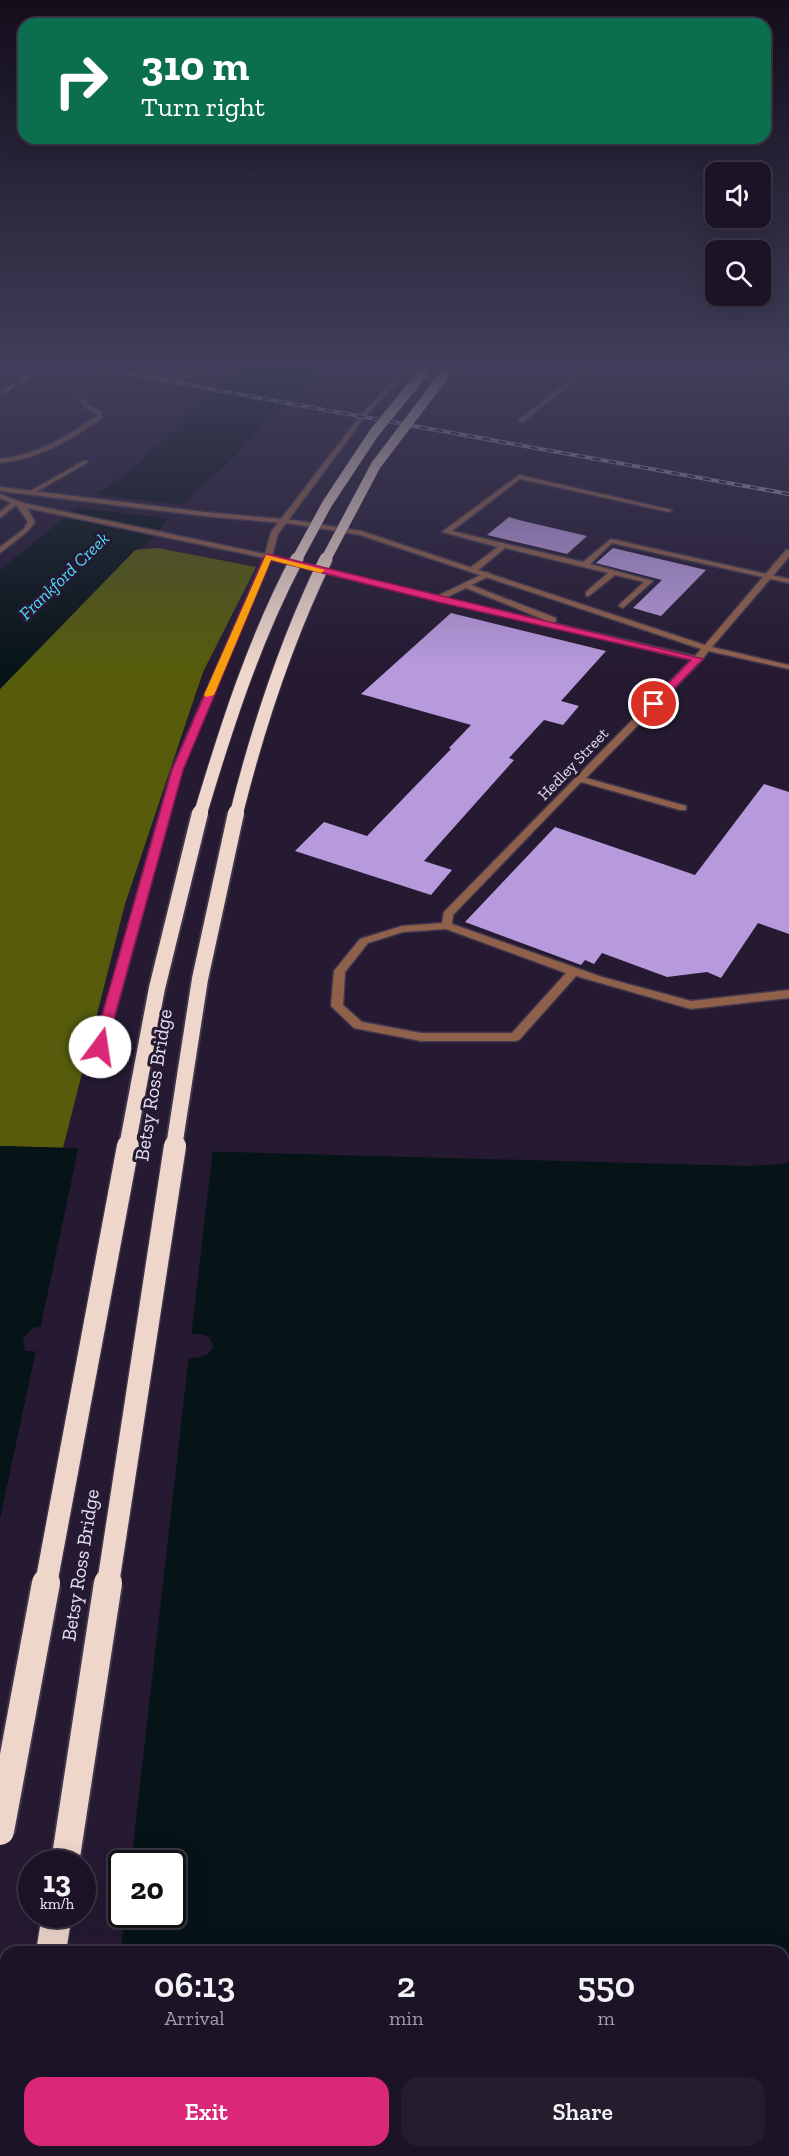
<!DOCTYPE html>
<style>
:root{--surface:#1c1426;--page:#251d2e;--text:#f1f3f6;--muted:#a09ea7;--line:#3a3343;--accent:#db2777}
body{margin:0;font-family:"Zilla Slab",serif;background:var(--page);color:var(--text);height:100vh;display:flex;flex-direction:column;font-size:22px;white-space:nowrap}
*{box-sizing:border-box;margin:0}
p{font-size:20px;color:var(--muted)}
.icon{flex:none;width:33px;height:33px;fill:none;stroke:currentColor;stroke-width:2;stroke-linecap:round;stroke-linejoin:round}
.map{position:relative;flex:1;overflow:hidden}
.sheet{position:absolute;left:0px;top:1946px;width:789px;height:212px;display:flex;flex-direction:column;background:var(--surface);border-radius:18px 18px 0 0;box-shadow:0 6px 24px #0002,0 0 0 2px var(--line)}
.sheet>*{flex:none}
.guide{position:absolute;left:18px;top:18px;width:753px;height:126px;border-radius:18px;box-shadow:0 6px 24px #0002,0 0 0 2px var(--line);background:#0b6e4f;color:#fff;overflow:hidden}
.buttons{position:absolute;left:705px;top:162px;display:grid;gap:12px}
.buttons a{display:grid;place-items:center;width:66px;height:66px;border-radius:12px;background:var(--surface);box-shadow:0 6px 24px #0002,0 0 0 2px var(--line);font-size:30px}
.speed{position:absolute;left:18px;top:1850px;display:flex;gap:12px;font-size:30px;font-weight:700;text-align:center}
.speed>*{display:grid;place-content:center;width:78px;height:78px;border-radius:50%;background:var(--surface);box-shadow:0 6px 24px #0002,0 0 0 2px var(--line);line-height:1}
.speed small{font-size:15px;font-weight:400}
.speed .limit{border:3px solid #111;border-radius:9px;background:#fff;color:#111}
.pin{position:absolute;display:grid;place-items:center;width:51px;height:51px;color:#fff;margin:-26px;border:3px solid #fff;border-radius:50%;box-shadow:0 2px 6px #0007}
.me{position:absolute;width:66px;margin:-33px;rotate:14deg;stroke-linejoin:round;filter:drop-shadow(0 0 4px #0008)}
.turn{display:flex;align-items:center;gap:21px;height:126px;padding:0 24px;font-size:27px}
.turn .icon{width:78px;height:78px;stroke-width:2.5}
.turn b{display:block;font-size:42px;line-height:51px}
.eta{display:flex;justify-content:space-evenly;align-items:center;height:102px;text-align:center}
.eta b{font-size:36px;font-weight:600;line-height:42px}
.button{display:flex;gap:12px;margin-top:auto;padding:12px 24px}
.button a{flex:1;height:69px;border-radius:18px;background:var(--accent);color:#fff;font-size:24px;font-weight:600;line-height:69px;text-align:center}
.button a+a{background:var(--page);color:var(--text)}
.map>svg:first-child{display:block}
</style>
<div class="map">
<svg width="789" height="2156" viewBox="0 0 789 2156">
<rect width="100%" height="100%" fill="#251a32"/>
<polygon fill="#565c0c" points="158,548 256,567 203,672 125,904 63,1148 0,1146 0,689 135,550"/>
<g fill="#071417" fill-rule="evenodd">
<polygon points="246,367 322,367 297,396 266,422 234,457 180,506 144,547 135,550 0,689 0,570 74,510 138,465 200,404"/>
<path d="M0,1146L748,1166L784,1164L789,1162V2156H114L118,2151H783V1952H6L0,2107ZM39,1327L198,1334L208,1336L214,1347L206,1355L196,1358L25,1351L23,1339L33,1328ZM32,1863H82V1914H32ZM122,1863H172V1914H122Z"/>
</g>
<g fill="#251a32" fill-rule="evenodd">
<polygon points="92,494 186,505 173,519 74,507"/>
<polygon points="79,1145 213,1149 191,1337 40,1330"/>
<path d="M36,1350L189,1355L131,1863H122V1914H125L121,1951L6,1952V2111L0,2110V1519ZM32,1863H82V1914H32Z"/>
</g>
<g fill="#b79adc">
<polygon points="509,517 523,521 587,536 567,554 487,535"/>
<polygon points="613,548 706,570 661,616 633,608 662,580 596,563"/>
<polygon points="451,613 606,651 561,701 579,706 563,725 544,720 509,758 514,760 424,861 452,870 431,895 295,851 324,822 367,836 451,749 449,748 471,725 361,694"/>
<polygon points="764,784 789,792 789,934 758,923 721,978 707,972 667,977 602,953 594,964 585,960 581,965 465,922 555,827 695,875"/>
</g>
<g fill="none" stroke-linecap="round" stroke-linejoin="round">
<defs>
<g id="service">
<polygon points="93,367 103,367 167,378 190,375 193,367 198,367 194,377 167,382"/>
<path d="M406,367H412L364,418L278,534L272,556L437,596L487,572L491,574L490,576L471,585L556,618V622H550L466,588L445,598L695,656L704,646L711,648L701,661L586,778L686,806V810H680L581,782L453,915L452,924L602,977L691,1001L789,990V998L691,1009L576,976L519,1040L515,1041H421L354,1028L331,1006L334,971L360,939L402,926L442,923L444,912L691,660L270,560L182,770L106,1047L104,1050H96L94,1047L172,770L264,558L27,508L35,522L28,531L0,553V547L24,529L28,522L16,505L0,518V512L11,503L0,498V494L23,503L265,554L271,532L360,416ZM446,929L566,973L512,1033H421L362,1022L343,1005L345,972L368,943L403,932Z"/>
<polygon points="586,367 592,367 523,422 519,422 519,420"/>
<polygon points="741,367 752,367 789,372 789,376"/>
<path d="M79,399H83L90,406L102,412V418C70,440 40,459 0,463V459C37,455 66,437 97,416V414L86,408Z"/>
<polygon points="85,460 88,462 87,463 32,494 27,493"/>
<polygon points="519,475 672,510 669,512 520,479 452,531 583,562 611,539 789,579 789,583 612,543 590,564 653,581 623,608 619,606 620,604 644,582 615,575 589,596 586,596 586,592 608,573 505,548 477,571 471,571 471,567 498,547 442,532"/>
</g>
<polygon id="minor" points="0,487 204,512 293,520 361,531 705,645 786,550 789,550 789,557 712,647 789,665 789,669 704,650 360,535 293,524 204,516 0,491"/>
<g id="motorway">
<polygon points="454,367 464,367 448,376 441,374"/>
<polygon points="42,1914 72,1914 66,1952 36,1952"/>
<polygon points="6,2148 6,2151 37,2151 36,2156 4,2156"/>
</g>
</defs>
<use href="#service" stroke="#40364d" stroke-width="3"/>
<use href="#minor" stroke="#40364d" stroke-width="3"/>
<use href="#motorway" stroke="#40364d" stroke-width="3"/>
<polyline stroke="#7d7489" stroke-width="2" stroke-dasharray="1 2" stroke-linecap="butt" points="0,377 4,374"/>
<use href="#service" fill="#90614a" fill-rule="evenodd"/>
<use href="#minor" fill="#90614a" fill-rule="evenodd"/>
<use href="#motorway" fill="#efd6cb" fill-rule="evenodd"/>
<defs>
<g id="rail">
<polyline points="89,367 789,494"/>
<polyline points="0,394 45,367"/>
</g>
</defs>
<use href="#rail" stroke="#9b93a6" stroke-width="4"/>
<use href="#rail" stroke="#251a32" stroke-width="2" stroke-dasharray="8" stroke-linecap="butt"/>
<defs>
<g id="motorway-bridge-far4">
<polyline points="296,561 327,504 374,433 428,367"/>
<polyline points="325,561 376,465 445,374"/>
</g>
<g id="motorway-bridge-far3">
<path d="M200,815C226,728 254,640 297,559"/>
<path d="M236,815C258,727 286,641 326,559"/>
</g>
<g id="motorway-bridge-far2">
<polyline points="127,1147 157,988 200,813"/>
<polyline points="174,1147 200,979 236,813"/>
</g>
<g id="motorway-bridge-far1">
<polyline points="46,1584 128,1146"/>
<polyline points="108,1584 175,1146"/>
</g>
<g id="motorway-bridge">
<polyline points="0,1831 46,1583"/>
<polyline points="65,1863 108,1583"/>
</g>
</defs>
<use href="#motorway-bridge-far4" stroke="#40364d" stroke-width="11" stroke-linecap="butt"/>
<use href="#motorway-bridge-far3" stroke="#40364d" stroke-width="15" stroke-linecap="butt"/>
<use href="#motorway-bridge-far2" stroke="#40364d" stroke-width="20" stroke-linecap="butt"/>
<use href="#motorway-bridge-far1" stroke="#40364d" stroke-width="25" stroke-linecap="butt"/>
<use href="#motorway-bridge" stroke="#40364d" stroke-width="32" stroke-linecap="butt"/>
<use href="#motorway-bridge-far4" stroke="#efd6cb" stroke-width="10"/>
<use href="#motorway-bridge-far3" stroke="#efd6cb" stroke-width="13"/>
<use href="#motorway-bridge-far2" stroke="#efd6cb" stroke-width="16"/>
<use href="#motorway-bridge-far1" stroke="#efd6cb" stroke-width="22"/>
<use href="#motorway-bridge" stroke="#efd6cb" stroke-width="28"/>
</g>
<linearGradient id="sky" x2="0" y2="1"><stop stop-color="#140e1c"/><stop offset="0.55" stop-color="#403e5a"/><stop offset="1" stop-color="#403e5a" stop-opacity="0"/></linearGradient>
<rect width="789" height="668" fill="url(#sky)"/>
<polygon fill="#db2777" stroke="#8e194d" stroke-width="1.5" points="268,554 703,659 657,706 654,707 649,704 650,702 691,660 438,602 271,560 183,770 106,1047 100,1052 95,1050 93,1047 172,770 264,557"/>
<polygon fill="#f59e0b" points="266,555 325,570 321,573 271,560 214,695 206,697 204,695"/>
<g text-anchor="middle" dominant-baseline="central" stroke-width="6" stroke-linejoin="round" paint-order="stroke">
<g font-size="16" fill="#e6dff0" stroke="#251a32">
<text transform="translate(573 764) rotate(-46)">Hedley Street</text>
</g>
<g font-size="18" font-style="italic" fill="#4edcfd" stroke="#251a32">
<text transform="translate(64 576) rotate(-44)">Frankford Creek</text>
</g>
<g font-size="20" fill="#e6dff0" stroke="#251a32">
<text transform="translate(153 1085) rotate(-81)">Betsy Ross Bridge</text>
<text transform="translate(80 1565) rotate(-81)">Betsy Ross Bridge</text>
</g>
</g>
</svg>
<div class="buttons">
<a><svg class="icon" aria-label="sound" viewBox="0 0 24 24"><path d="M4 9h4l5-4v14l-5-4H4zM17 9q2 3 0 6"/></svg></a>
<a><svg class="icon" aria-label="search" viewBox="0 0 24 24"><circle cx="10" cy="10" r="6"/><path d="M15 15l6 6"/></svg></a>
</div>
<div class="speed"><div>13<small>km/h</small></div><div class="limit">20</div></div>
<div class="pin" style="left:654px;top:704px;background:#d93025"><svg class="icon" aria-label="arrive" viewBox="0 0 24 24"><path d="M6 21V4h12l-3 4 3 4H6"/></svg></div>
<svg class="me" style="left:100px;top:1047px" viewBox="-20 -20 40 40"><circle r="19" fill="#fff"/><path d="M0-13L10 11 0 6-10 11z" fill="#db2777"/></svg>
<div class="guide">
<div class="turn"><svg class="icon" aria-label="right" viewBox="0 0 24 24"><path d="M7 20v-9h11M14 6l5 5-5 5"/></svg><div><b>310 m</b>Turn right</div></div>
</div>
<section class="sheet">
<div class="eta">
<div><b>06:13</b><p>Arrival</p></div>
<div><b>2</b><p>min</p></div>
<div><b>550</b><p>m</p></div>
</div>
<div class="button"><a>Exit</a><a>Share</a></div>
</section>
</div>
